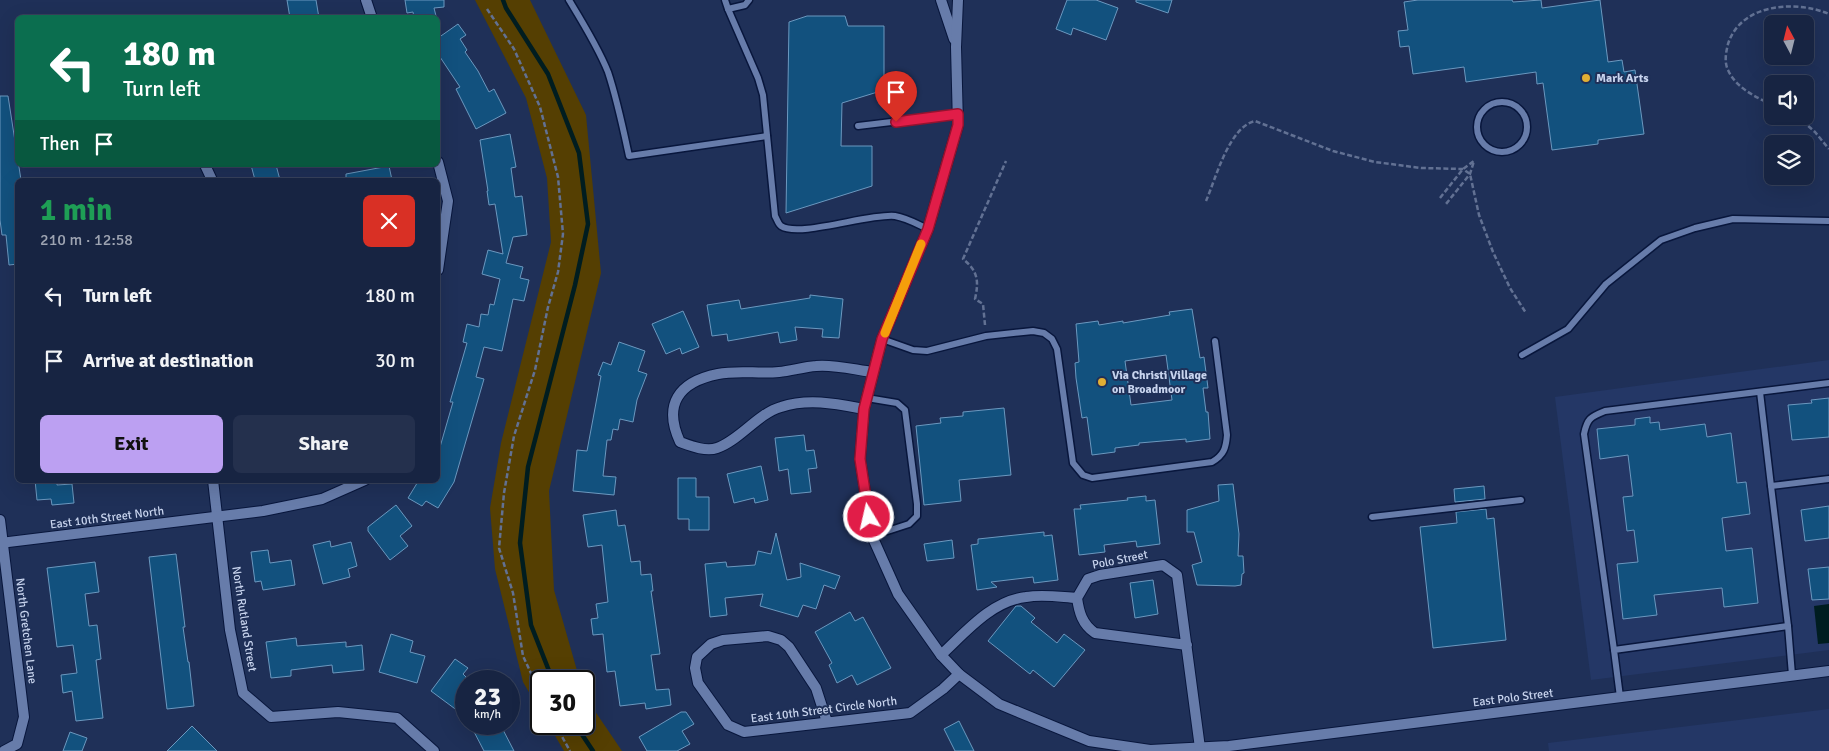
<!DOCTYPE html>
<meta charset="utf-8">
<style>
:root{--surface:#172442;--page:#24304d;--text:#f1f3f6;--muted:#9ea4b2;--line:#36415b;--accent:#bca0f2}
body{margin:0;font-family:Signika,sans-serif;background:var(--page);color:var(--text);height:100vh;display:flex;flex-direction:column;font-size:19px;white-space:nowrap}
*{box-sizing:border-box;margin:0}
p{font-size:16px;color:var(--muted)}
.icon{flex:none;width:28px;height:28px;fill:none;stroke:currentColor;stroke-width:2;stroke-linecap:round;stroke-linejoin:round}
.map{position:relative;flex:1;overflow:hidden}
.sheet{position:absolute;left:15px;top:178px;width:425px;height:305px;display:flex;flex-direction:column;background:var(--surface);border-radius:8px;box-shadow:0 5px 20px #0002,0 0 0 1px var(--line)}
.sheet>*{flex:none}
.banner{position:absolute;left:15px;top:15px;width:425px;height:152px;border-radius:8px;box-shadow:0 5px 20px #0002,0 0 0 1px var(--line);background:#0b6e4f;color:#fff;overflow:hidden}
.needle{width:32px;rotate:353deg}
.fabs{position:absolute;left:1764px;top:15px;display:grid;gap:10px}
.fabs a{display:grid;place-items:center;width:50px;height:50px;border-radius:8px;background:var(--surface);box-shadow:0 5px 20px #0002,0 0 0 1px var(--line);font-size:25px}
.speed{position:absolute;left:455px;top:670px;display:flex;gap:10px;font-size:25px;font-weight:700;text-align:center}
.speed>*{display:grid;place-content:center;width:65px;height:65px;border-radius:50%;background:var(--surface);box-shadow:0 5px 20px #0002,0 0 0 1px var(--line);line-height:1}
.speed small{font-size:12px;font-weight:400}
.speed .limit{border:2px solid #111;border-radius:8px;background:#fff;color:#111}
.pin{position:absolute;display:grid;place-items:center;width:42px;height:42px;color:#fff;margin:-51px -21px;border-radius:50% 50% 50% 0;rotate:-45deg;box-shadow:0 0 5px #0007}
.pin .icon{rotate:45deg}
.me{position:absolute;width:55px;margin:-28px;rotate:351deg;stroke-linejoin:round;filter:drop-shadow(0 0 4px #0008)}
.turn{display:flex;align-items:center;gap:18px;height:105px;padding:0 25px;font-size:22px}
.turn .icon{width:65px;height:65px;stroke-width:2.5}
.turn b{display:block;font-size:35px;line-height:42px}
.then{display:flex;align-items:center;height:48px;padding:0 25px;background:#0003;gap:10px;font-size:19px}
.round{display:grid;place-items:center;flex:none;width:52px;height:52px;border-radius:8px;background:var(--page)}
.headline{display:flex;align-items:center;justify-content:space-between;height:85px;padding:0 25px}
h1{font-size:30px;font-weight:700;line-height:38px;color:#1e9e55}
.primary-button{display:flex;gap:10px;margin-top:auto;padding:10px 25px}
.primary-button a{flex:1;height:58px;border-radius:8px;background:var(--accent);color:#111;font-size:20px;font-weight:700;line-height:58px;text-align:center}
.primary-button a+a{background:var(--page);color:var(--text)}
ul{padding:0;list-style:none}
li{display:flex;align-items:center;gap:15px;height:65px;padding:0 25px}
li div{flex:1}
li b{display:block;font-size:19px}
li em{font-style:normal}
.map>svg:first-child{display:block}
</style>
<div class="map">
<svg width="1829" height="751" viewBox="0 0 1829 751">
<rect width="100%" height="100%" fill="#1f3058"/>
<g fill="#243766">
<polygon points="1829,360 1829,650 1591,680 1555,397"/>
<polygon points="1829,709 1829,751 1549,751 1548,743"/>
</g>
<g fill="#553f02">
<polygon points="475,0 530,0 586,115 601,273 549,491 554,590 580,681 541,681 541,713 523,682 495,569 490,508 501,443 551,242 547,178 526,98"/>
<polygon points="584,695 622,751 564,751 548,724 584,724"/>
</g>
<polygon fill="#001d20" points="1829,604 1829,643 1818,644 1814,606"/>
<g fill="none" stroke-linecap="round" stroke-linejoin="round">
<g stroke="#001d20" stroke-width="4.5">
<polyline points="503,0 506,8 548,74 579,153 588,224 575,285 528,467 520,543 531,625 553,681"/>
<polyline points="575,724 593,751"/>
</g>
</g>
<g fill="#12517e" stroke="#6b98bf" fill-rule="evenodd">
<polygon points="287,0 316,0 319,18 290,18"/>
<polygon points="405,0 444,0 444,7 434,8 436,16 414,18 413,12 407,13"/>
<polygon points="1067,0 1096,0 1118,8 1106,40 1073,28 1071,35 1056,29"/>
<polygon points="1136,0 1172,0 1168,13 1136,2"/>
<polygon points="1418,0 1512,0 1513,2 1541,0 1542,8 1600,0 1608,62 1622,60 1624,72 1635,70 1644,134 1598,140 1598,144 1552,150 1543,83 1537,84 1536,72 1466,82 1464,67 1413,74 1409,46 1400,47 1398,31 1408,30 1404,2"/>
<polygon points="807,16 845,16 848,26 884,26 884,90 842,103 841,146 872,146 872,186 786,213 789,22"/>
<polygon points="458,24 466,35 460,39 467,50 465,52 478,71 489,92 494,89 506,113 476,129 456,89 460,87 438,54 438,38"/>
<polygon points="0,96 8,96 21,180 18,180 18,264 9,265 6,235 2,235 0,220"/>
<polygon points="510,134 516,167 511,168 515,197 522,196 527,235 513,237 506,263 523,267 520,278 529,280 524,301 513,299 502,351 484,347 476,377 484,379 454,482 438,508 426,501 422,506 408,498 419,480 438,480 438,454 453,402 450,402 467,343 463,342 467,324 479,327 481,314 488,315 490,304 494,305 500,279 482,274 488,250 503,254 495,204 489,205 487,191 488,191 480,140"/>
<polygon points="251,165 276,165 280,180 255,180"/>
<polygon points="389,166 392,180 346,180 346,174"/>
<polygon points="810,295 843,299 839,338 822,337 823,329 795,327 797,340 780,343 778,332 728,341 727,334 712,336 707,305 739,300 741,309 810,298"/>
<path d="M1192,309L1200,358L1204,357L1208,388H1203L1206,412H1208L1210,439L1186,442V439L1139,443V445L1115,448V452L1092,455L1087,417L1082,418L1076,378L1075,363L1079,362L1076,324L1098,321L1099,325L1123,321V323L1170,315L1169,312ZM1166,355L1172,400L1131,405L1125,361Z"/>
<polygon points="683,311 699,347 682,354 680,348 666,354 652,324"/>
<polygon points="619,342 645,351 638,371 647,374 637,400 633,422 620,419 618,430 613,429 611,440 607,440 603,476 616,477 614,495 573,491 577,450 587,451 601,376 598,375 603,362 611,365"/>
<polygon points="1829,398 1829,437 1792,440 1788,405 1812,403 1811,400"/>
<polygon points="1004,408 1011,475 959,480 961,501 924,505 916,426 941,423 940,418 963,416 963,412"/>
<polygon points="1650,417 1650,423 1659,422 1660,430 1705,424 1707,437 1731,433 1737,483 1746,482 1750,514 1722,518 1726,551 1752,548 1758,603 1724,607 1722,588 1654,595 1657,615 1623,619 1617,564 1638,562 1634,530 1627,531 1623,497 1633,496 1628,455 1600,459 1597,429 1635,425 1635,419"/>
<polygon points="804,435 806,451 814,450 817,468 808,469 811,492 791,494 788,469 779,471 775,438"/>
<polygon points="761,466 768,500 755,503 754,498 734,503 727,474"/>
<polygon points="678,478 696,478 696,497 709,497 709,530 689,530 689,519 678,519"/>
<polygon points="35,480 57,480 57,485 72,484 74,503 52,505 51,499 37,500"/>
<polygon points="1233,484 1239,534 1238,556 1243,556 1244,573 1242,574 1241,585 1235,586 1197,585 1192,565 1202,562 1194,532 1187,532 1187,510 1219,501 1218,485"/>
<polygon points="1484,486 1485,499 1455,502 1454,489"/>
<polygon points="1146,496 1146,501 1155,500 1160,544 1137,547 1136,541 1104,545 1105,552 1079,555 1074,509 1081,509 1080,505 1128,500 1127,498"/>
<polygon points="396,505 412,526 400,536 408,546 390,560 368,531 368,527"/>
<polygon points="1829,506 1829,538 1805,541 1801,510"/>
<polygon points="1486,509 1487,519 1494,518 1506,640 1433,648 1420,527 1457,523 1456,512"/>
<polygon points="616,510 618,526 625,525 631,562 640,561 641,575 651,574 653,591 651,591 660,654 651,655 656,690 669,689 671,705 646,709 645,703 620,706 615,671 607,672 603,634 593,635 591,619 598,618 596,604 608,602 602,545 588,547 583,515"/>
<polygon points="1044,532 1044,536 1052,535 1058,580 1034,583 1033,577 991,582 997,587 977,590 971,545 978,544 978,539"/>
<polygon points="776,533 787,580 801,577 800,563 840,576 835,589 824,585 816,609 803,605 798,617 760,606 763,594 725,598 727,615 710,617 705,564 726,562 727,567 755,565 758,551 771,554"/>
<polygon points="952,540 954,558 927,561 924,544"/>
<polygon points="330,541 331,547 351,542 357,566 348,569 350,577 323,584 313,545"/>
<polygon points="268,550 270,563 291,560 295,585 263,590 261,581 255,582 251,552"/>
<polygon points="176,554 185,627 183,627 188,662 189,662 194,706 167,709 149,557"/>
<polygon points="95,562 99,592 85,594 89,626 97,625 101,659 96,660 103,718 76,721 72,691 63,693 61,675 77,673 73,645 57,647 47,568"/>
<polygon points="1829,567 1829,599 1812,600 1808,569"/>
<polygon points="1153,580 1158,614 1135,618 1130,583"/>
<polygon points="1016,606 1021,606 1035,618 1031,622 1057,643 1064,634 1085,650 1054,687 1033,670 1030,674 988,641"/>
<polygon points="850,612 855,621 863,617 891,668 857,685 852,675 837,683 829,665 832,663 815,632"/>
<polygon points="391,634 413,641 410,652 425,656 417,683 379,672"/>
<polygon points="296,638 297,646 346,642 346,647 362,645 364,670 333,673 332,665 291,670 291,676 271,678 266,642"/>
<polygon points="455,659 468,668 463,674 466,677 466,717 431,691"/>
<polygon points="681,712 686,712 694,724 682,731 690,744 677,751 647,751 639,737"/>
<polygon points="959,721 974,751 955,751 944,729"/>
<polygon points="470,724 500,724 514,751 484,751"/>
<polygon points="192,726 217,751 167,751"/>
<polygon points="70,732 87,738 82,751 63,751"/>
</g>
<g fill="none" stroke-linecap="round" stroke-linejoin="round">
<defs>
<g id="service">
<path d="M569,0C583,23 598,47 608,72C617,99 623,128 629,156L767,136"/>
<path d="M725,0L728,9L758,78L763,95L775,216C777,219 778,224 781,226C799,238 870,213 895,216C907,218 917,224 928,229"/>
<polyline points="728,9 745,5 749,0"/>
<circle cx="1502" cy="127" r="25"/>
<polyline points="858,126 958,114"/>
<path d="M882,339L913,350L927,351L986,336L1033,331L1044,333L1052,339L1057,349L1073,463L1083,475L1092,478L1212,462C1224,455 1226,448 1227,435L1215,341"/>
<polyline points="1522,355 1568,329 1606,284 1661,240 1695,228 1733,219 1829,221"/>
<polyline points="1760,392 1771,486"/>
<polyline points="867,398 897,403 905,410 917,504 917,516 909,524 872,536"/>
<polyline points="1372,517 1521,500"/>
<polyline points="1788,626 1771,486 1829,479"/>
<path d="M1614,650L1584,434C1587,419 1590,417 1605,411L1829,383"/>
<polyline points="1620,697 1614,650 1788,626 1792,675"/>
</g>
<g id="minor">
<polyline points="366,0 372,18"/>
<polyline points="941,0 954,39"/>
<polyline points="958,0 956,47 958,125 928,229 882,339 864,409 860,459 872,536 898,594 941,655 959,674 999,704 1089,741 1150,750 1229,746 1829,671"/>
<polyline points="438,162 448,201 438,270"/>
<polyline points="205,165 212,180"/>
<path d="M864,409C837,404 809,398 781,407C757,414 740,440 717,448C706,452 691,446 680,442C663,405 678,382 718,374C737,370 759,374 779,372C791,371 803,367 816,366C833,364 856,370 873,372"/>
<polyline points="213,480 230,630 243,693 271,717 338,712 397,718 434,751"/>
<polyline points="0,520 24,717 17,744 4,751"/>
<polyline points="0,543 263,511 322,499 365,480"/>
<path d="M1187,645L1095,633C1082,624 1079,612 1077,598L1088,579L1100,575L1163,565L1177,575L1200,748"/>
<path d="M941,655C965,633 991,601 1026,597C1043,594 1060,597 1077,598"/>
<polyline points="827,722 816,688 789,647 781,640 768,636 723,640 711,644 697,657 695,668 698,683 728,725 744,732 910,713 943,689 959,674"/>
</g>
</defs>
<use href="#service" stroke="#08163c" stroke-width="9"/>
<use href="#minor" stroke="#08163c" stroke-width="12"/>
<g stroke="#627193" stroke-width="2.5" stroke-dasharray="5 2.5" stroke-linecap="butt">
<polyline points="487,9 514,49 540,107 558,177 563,234 558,272 548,307 535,370 514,436 504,493 499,548 513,593 523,656 541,695"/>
<path d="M1772,105C1756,97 1736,88 1728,70C1724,62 1726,52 1728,44C1741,3 1796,0 1829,14"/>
<polyline points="1797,116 1815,132 1829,149"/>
<polyline points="1440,198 1463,169 1474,161 1470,174 1446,204"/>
<path d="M1206,201C1216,178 1229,127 1255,121L1333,151L1375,162L1421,168L1463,169L1470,174L1479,215L1493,252L1510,288L1526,313"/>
<path d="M985,325L983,304L975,299C979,281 978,271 963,259L1006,161"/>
<polyline points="555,724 570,751"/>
</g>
<use href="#service" stroke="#677caa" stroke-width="6"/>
<use href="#minor" stroke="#677caa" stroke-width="10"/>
</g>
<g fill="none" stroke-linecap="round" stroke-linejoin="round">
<defs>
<polyline id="route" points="869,517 860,459 864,409 882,339 928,229 958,125 958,114 896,122"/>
</defs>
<use href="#route" stroke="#92132f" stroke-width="12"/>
<use href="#route" stroke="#e11d48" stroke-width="9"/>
<polyline stroke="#f59e0b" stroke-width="9" points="885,333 921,244"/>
</g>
<g fill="#e1af34" stroke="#1f3058" stroke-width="2">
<circle cx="1586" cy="78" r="5"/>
<circle cx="1102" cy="382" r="5"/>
</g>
<g text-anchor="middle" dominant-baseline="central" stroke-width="4" stroke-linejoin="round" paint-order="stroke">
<g font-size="12" font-weight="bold" fill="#c8d4ee" stroke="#1f3058" text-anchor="start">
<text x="1596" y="78">Mark Arts</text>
<text x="1112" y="375">Via Christi Village<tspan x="1112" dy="14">on Broadmoor</tspan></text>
</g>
<g font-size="12" fill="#c8d4ee" stroke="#1f3058">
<text transform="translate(107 518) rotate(-7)">East 10th Street North</text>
<text transform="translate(1120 560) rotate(-11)">Polo Street</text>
<text transform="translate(244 619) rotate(81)">North Rutland Street</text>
<text transform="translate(26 631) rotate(83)">North Gretchen Lane</text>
<text transform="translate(1513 698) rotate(-7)">East Polo Street</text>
<text transform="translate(824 710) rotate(-7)">East 10th Street Circle North</text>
</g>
</g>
</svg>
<div class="fabs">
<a><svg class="needle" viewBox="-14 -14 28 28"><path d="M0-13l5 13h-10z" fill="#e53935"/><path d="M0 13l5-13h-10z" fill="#9ea4b2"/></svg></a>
<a><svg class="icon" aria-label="sound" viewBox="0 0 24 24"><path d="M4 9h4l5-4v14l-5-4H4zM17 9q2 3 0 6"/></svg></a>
<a><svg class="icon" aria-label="layers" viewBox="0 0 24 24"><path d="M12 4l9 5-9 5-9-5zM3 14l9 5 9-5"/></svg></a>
</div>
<div class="speed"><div>23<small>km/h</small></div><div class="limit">30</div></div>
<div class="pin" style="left:896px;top:122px;background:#d93025"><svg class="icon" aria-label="arrive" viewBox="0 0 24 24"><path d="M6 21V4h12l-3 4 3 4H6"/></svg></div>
<svg class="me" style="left:869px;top:517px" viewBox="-20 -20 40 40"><circle r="17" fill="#e11d48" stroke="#fff" stroke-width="3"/><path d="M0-11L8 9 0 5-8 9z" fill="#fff"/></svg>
<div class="banner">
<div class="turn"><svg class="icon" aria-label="left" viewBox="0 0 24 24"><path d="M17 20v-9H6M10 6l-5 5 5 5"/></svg><div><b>180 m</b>Turn left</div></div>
<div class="then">Then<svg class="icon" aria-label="arrive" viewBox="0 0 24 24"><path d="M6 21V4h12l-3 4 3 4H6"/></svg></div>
</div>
<section class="sheet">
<div class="headline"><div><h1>1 min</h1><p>210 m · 12:58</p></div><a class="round" style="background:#d93025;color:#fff"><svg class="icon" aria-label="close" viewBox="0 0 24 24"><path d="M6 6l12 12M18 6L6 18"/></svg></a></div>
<ul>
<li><svg class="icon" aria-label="left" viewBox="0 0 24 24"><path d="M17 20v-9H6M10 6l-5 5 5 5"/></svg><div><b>Turn left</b></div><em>180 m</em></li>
<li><svg class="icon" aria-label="arrive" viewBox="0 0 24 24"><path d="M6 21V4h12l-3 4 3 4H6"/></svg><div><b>Arrive at destination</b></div><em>30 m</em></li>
</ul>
<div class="primary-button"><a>Exit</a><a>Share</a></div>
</section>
</div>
